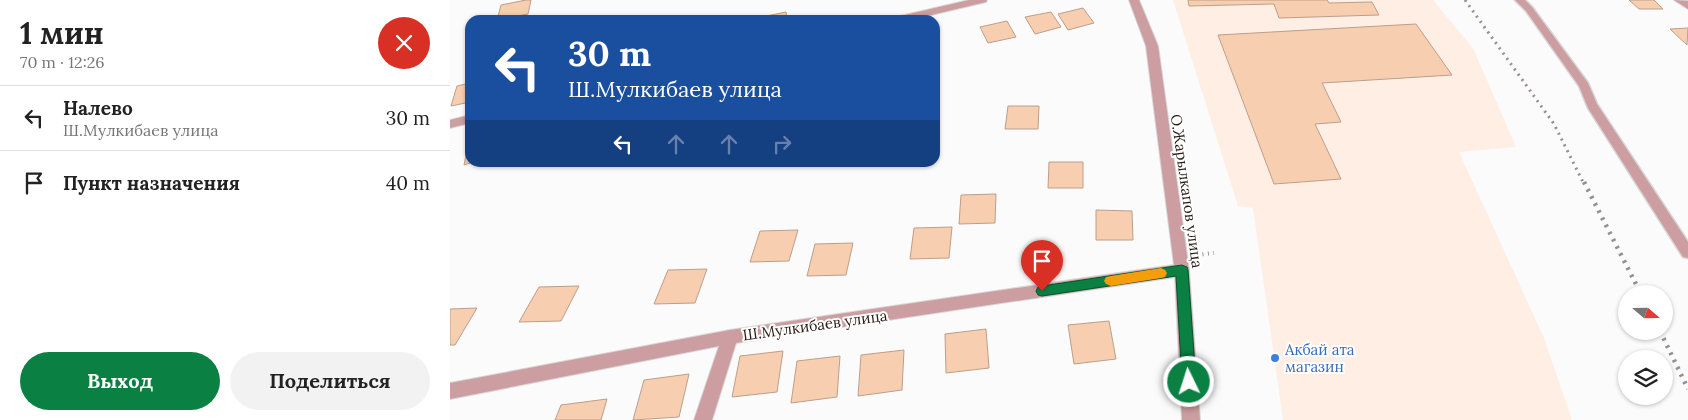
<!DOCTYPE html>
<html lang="ru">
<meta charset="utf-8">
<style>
:root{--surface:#fff;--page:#f2f2f2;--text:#222;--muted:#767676;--line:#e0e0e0;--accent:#0b8043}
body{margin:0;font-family:Lora,serif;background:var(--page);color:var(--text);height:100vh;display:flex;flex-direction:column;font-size:19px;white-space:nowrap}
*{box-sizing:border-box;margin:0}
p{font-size:16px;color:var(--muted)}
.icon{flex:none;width:28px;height:28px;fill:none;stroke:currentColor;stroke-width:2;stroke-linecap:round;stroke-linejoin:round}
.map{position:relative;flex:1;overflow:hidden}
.sheet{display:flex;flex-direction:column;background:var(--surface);width:450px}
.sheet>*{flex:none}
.hud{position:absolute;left:15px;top:15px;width:475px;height:152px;border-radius:15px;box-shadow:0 1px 4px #0004;background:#1a4fa0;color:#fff;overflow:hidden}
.needle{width:32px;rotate:110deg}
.fabs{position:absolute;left:1168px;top:285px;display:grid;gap:10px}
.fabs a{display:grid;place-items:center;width:55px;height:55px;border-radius:50%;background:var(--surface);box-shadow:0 1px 4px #0004;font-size:25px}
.pin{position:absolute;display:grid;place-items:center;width:42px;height:42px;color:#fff;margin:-51px -21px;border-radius:50% 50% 50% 0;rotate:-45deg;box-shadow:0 0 5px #0007}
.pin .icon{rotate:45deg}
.me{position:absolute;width:55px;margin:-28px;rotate:356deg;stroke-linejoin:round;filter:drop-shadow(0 0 4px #0008)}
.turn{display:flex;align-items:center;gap:18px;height:105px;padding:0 20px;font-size:22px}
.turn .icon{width:65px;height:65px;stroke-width:2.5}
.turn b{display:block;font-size:35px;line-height:42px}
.lanes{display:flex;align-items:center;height:48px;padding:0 20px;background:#0003;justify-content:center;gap:25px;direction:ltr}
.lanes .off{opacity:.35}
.round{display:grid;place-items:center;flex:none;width:52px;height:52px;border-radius:26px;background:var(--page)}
.overview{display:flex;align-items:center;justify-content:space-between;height:85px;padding:0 20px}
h1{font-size:30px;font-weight:700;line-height:38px}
.action{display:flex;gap:10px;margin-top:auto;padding:10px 20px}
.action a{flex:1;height:58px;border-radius:30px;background:var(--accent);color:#fff;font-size:20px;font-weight:700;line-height:58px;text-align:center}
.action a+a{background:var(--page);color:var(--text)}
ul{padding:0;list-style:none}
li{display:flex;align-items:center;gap:15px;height:65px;padding:0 20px;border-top:1px solid var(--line)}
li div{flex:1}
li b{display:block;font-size:19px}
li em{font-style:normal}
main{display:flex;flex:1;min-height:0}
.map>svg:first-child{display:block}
</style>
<main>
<section class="sheet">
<div class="overview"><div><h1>1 мин</h1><p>70 m · 12:26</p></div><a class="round" style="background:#d93025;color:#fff"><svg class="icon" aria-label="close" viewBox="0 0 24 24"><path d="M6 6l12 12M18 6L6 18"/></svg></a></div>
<ul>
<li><svg class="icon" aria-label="left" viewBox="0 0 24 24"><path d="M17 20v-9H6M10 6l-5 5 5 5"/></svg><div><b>Налево</b><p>Ш.Мулкибаев улица</p></div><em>30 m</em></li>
<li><svg class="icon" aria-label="arrive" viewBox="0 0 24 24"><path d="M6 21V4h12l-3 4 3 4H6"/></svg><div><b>Пункт назначения</b></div><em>40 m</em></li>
</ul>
<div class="action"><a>Выход</a><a>Поделиться</a></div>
</section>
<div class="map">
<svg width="1238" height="420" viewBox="0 0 1238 420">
<rect width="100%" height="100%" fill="#fbfbfb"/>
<polygon fill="#ffeee4" points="723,0 983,0 1023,48 1066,147 1009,152 1094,338 1122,420 833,420 803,208 788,206"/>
<g fill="#f8ceb1" stroke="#bd9e89">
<polygon points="76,0 81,0 78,14 47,20 51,5"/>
<polygon points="738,0 877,0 879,3 922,2 929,15 829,18 824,4 739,6"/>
<polygon points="1179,0 1204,0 1213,9 1189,9"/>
<polygon points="633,8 644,23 618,30 608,14"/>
<polygon points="336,12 337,20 308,20 307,18"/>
<polygon points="601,12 611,27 585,34 575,17"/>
<polygon points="557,21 566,37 538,43 530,27"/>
<polygon points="966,24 1002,75 872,83 891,122 865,124 891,179 824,184 768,35"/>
<polygon points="1238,28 1237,45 1220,29"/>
<polygon points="20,83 20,102 1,106 7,86"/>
<polygon points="558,106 589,106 588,129 555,129"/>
<polygon points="19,141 20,162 23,162 14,165"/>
<polygon points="599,162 633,162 633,188 598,188"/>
<polygon points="546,194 545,223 509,224 511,195"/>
<polygon points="646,210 682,211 683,240 646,240"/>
<polygon points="502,227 499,258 460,259 464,228"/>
<polygon points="348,230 339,261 300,262 310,231"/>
<polygon points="403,243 396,275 357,276 365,244"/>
<polygon points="257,269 245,303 204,304 218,270"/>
<polygon points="129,286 111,321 69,322 89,287"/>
<polygon points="27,308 5,345 0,345 0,309"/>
<polygon points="659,321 666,359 624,364 618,325"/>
<polygon points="536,329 539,368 496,373 495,334"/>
<polygon points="454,350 452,390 408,396 411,355"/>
<polygon points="333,351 327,392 282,397 290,356"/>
<polygon points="390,356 387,397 341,403 347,361"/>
<polygon points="239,374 229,417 183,420 194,380"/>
<polygon points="157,399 151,420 105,420 111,405"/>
</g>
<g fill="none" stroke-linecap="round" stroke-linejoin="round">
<defs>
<polygon id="service" points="1065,0 1075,0 1082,7 1138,83 1147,104 1238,242 1238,258 1233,257 1138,108 1129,86 1076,11"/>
<g id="minor">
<polygon points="519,0 537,0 536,2 460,20 441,20 442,18"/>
<polygon points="679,0 689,0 708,46 739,270 750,420 732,420 725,277 286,343 262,420 244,420 269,346 0,399 0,383 280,330 724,265 696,46"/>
<polygon points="1224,0 1238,1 1238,9"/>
<polygon points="20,115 20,123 0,128 0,120"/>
</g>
</defs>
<use href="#service" stroke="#d9d7d6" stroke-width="3"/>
<use href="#minor" stroke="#d9d7d6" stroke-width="2"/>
<polyline stroke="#9b9692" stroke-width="4" stroke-dasharray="1 4.5" stroke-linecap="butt" points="747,255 764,253"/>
<use href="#service" fill="#cc9ea1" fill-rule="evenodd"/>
<use href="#minor" fill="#cc9ea1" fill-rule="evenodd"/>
<polyline stroke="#96908c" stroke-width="3" stroke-dasharray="2 4.5" stroke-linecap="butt" points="1015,0 1104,124 1134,184"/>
<g stroke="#96908c" stroke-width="4.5" stroke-dasharray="2.5 5.5" stroke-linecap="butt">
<polyline points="1134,182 1191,294"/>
<polyline points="1210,331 1238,389"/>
</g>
</g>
<polygon fill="#0b8043" stroke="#07532c" points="732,265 737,267 738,270 746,382 744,387 739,389 734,387 732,382 726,276 592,296 588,295 586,291 588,287 592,286"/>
<polygon fill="#f59e0b" points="711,268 715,270 717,273 715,277 711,278 661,286 656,284 654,281 656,277 661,276"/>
<circle fill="#3f7fe0" stroke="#fff" stroke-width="2" cx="825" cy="358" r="5"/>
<g text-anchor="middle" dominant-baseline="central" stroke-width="4" stroke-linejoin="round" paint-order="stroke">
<g font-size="15" fill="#271b13" stroke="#fff">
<text transform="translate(737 191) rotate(82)">О.Жарылкапов улица</text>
<text transform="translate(365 325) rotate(-8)">Ш.Мулкибаев улица</text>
</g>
<g font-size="15" fill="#366cbe" stroke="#fff" text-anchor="start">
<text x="835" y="349">Акбай ата<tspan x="835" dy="17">магазин</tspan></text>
</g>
</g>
</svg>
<div class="fabs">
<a><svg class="needle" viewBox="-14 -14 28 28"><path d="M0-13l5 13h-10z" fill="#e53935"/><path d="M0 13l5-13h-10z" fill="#767676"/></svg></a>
<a><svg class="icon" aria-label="layers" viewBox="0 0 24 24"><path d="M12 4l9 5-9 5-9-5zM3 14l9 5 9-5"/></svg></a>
</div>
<div class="pin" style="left:592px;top:291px;background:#d93025"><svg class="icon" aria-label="arrive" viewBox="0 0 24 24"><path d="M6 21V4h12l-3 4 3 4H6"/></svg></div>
<svg class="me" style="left:739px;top:382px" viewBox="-20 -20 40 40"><circle r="17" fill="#0b8043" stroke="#fff" stroke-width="3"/><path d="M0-11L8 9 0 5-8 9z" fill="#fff"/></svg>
<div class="hud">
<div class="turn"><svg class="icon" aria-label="left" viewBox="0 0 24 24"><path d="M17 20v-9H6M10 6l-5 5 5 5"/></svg><div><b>30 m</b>Ш.Мулкибаев улица</div></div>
<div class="lanes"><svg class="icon" aria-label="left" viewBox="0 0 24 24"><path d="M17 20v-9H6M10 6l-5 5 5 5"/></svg><svg class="icon off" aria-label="ahead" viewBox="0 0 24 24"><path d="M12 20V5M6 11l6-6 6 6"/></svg><svg class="icon off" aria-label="ahead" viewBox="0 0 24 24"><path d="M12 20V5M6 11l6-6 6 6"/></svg><svg class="icon off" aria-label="right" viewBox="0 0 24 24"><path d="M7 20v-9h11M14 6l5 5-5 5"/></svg></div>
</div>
</div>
</main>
